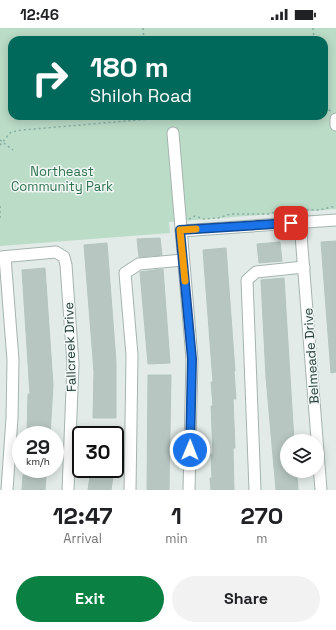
<!DOCTYPE html>
<style>
:root{--surface:#fff;--page:#f2f2f2;--text:#202124;--muted:#757577;--accent:#0b8043}
body{margin:0;font-family:"Space Grotesk",sans-serif;background:var(--page);color:var(--text);height:100vh;display:flex;flex-direction:column;font-size:15px;white-space:nowrap}
*{box-sizing:border-box;margin:0}
p{font-size:13px;color:var(--muted)}
.icon{flex:none;width:22px;height:22px;fill:none;stroke:currentColor;stroke-width:2;stroke-linecap:round;stroke-linejoin:round}
.map{position:relative;height:462px;overflow:hidden}
.side{display:flex;flex-direction:column;background:var(--surface);flex:1}
.side>*{flex:none}
.hud{position:absolute;left:8px;top:8px;width:320px;height:84px;border-radius:12px;box-shadow:0 2px 10px #0003;background:#00695c;color:#fff;overflow:hidden}
.controls{position:absolute;left:280px;top:406px;display:grid;gap:8px}
.controls a{display:grid;place-items:center;width:44px;height:44px;border-radius:50%;background:var(--surface);box-shadow:0 2px 10px #0003;font-size:20px}
.speed{position:absolute;left:12px;top:398px;display:flex;gap:8px;font-size:20px;font-weight:700;text-align:center}
.speed>*{display:grid;place-content:center;width:52px;height:52px;border-radius:50%;background:var(--surface);box-shadow:0 2px 10px #0003;line-height:1}
.speed small{font-size:10px;font-weight:400}
.speed .limit{border:2px solid #111;border-radius:6px;background:#fff;color:#111}
.pin{position:absolute;display:grid;place-items:center;width:34px;height:34px;color:#fff;margin:-17px;border-radius:8px;box-shadow:0 2px 6px #0006}
.me{position:absolute;width:44px;margin:-22px;rotate:1deg;stroke-linejoin:round;filter:drop-shadow(0 0 3px #0008)}
.turn{display:flex;align-items:center;gap:14px;height:84px;padding:0 16px;font-size:18px}
.turn .icon{width:52px;height:52px;stroke-width:2.5}
.turn b{display:block;font-size:28px;line-height:34px}
.eta{display:flex;justify-content:space-evenly;align-items:center;height:68px;text-align:center}
.eta b{font-size:24px;font-weight:800;line-height:28px}
.primary-button{display:flex;gap:8px;margin-top:auto;padding:8px 16px}
.primary-button a{flex:1;height:46px;border-radius:24px;background:var(--accent);color:#fff;font-size:16px;font-weight:800;line-height:46px;text-align:center}
.primary-button a+a{background:var(--page);color:var(--text)}
.status{display:flex;justify-content:space-between;align-items:center;height:28px;padding:0 20px;background:var(--surface);direction:ltr}
.status svg{height:11px;fill:currentColor}
.map>svg:first-child{display:block}
</style>
<div class="status"><b>12:46</b><svg viewBox="0 0 49 12"><path d="M0 12V9h3v3zM5 12V6h3v6zM10 12V3h3v9zM15 12V0h3v12zM26 1h20v11H26zM47 4h2v5h-2z"/></svg></div>
<div class="map">
<svg width="336" height="462" viewBox="0 0 336 462">
<rect width="100%" height="100%" fill="#e2ebe8"/>
<path fill="#bbdcc7" fill-rule="evenodd" d="M0,0H336V181L169,194L170,205L0,218ZM12,12H324V88H12Z"/>
<g fill="#b7c6c1" stroke="#b4c5bf">
<polygon points="160,210 162,227 139,229 137,211"/>
<polygon points="336,213 336,344 331,345 321,214"/>
<polygon points="280,214 282,233 259,235 257,216"/>
<polygon points="107,215 116,334 116,390 93,390 94,344 84,217"/>
<polygon points="226,220 235,343 234,343 236,371 233,371 235,420 233,420 234,462 211,462 210,450 212,450 211,426 213,426 211,378 213,378 211,354 213,354 203,222"/>
<polygon points="45,240 53,357 50,407 27,407 28,366 30,366 22,242"/>
<polygon points="163,241 170,335 148,336 140,244"/>
<polygon points="284,250 294,413 287,413 287,443 297,443 298,462 276,462 266,349 261,252"/>
<polygon points="148,347 171,347 169,462 147,462"/>
<polygon points="91,441 114,441 111,462 88,462"/>
<polygon points="23,447 46,448 45,462 22,462"/>
</g>
<g fill="none" stroke-linecap="round" stroke-linejoin="round">
<defs>
<g id="minor">
<polyline points="336,91 336,97"/>
<polyline points="173,105 192,331 189,462"/>
<polyline points="300,194 321,462"/>
<polyline points="181,203 336,192"/>
<polyline points="0,229 56,224 64,229 66,237 73,336 68,462"/>
<polyline points="5,229 13,332 12,390 7,462"/>
<polyline points="130,462 132,327 125,245 139,236 183,232"/>
<polyline points="255,462 247,252 256,244 304,239"/>
</g>
</defs>
<use href="#minor" stroke="#a5b3af" stroke-width="13"/>
<g stroke="#83aea4" stroke-width="1.5" stroke-dasharray="2 3" stroke-linecap="butt">
<polyline points="143,0 144,12"/>
<polyline points="313,0 314,12"/>
<polyline points="324,80 331,83"/>
<polyline points="150,91 188,88"/>
<polyline points="0,112 13,122"/>
<polyline points="0,117 11,104 22,102 150,91 150,88"/>
<polyline points="0,178 0,192"/>
<polyline points="189,191 195,188 204,191 218,190 231,186 268,186 290,181 319,182 336,178"/>
</g>
<use href="#minor" stroke="#fff" stroke-width="11"/>
</g>
<g fill="none" stroke-linecap="round" stroke-linejoin="round">
<defs>
<polyline id="route" points="190,422 192,331 180,202 291,195"/>
</defs>
<use href="#route" stroke="#114b97" stroke-width="10"/>
<use href="#route" stroke="#1a73e8" stroke-width="7"/>
<polyline stroke="#f59e0b" stroke-width="7" points="185,253 180,202 196,201"/>
</g>
<g text-anchor="middle" dominant-baseline="central" stroke-width="3" stroke-linejoin="round" paint-order="stroke">
<g font-size="13" fill="#2e714d" stroke="#f2f8f6">
<text x="62" y="143">Northeast<tspan x="62" dy="15">Community Park</tspan></text>
</g>
<g font-size="13" fill="#233c37" stroke="#f2f8f6">
<text transform="translate(70 319) rotate(-92)">Fallcreek Drive</text>
<text transform="translate(311 328) rotate(-94)">Belmeade Drive</text>
</g>
</g>
</svg>
<div class="controls">
<a><svg class="icon" aria-label="layers" viewBox="0 0 24 24"><path d="M12 4l9 5-9 5-9-5zM3 14l9 5 9-5"/></svg></a>
</div>
<div class="speed"><div>29<small>km/h</small></div><div class="limit">30</div></div>
<div class="pin" style="left:291px;top:195px;background:#d93025"><svg class="icon" aria-label="arrive" viewBox="0 0 24 24"><path d="M6 21V4h12l-3 4 3 4H6"/></svg></div>
<svg class="me" style="left:190px;top:422px" viewBox="-20 -20 40 40"><circle r="17" fill="#1a73e8" stroke="#fff" stroke-width="3"/><path d="M0-11L8 9 0 5-8 9z" fill="#fff"/></svg>
<div class="hud">
<div class="turn"><svg class="icon" aria-label="right" viewBox="0 0 24 24"><path d="M7 20v-9h11M14 6l5 5-5 5"/></svg><div><b>180 m</b>Shiloh Road</div></div>
</div>
</div>
<section class="side">
<div class="eta">
<div><b>12:47</b><p>Arrival</p></div>
<div><b>1</b><p>min</p></div>
<div><b>270</b><p>m</p></div>
</div>
<div class="primary-button"><a>Exit</a><a>Share</a></div>
</section>
